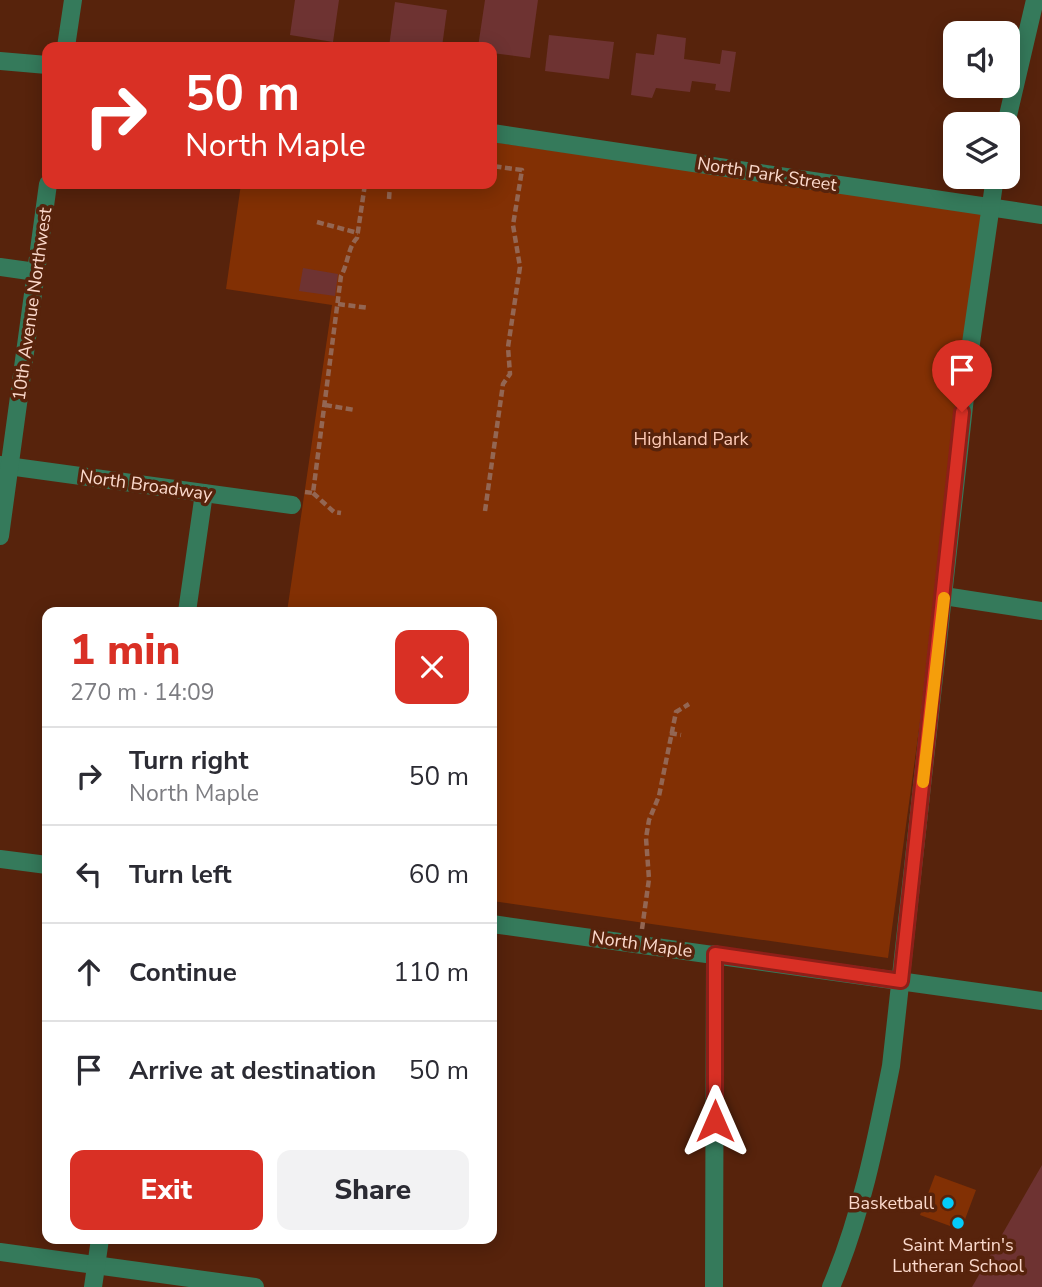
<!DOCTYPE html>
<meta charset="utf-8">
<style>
:root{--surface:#fff;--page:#f2f2f3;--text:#2b2b33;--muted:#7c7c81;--line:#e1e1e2;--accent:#d93025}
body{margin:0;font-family:"Nunito Sans",sans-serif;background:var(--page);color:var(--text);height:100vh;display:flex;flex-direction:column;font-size:26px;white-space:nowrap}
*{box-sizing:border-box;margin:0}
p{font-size:23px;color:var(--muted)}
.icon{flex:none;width:38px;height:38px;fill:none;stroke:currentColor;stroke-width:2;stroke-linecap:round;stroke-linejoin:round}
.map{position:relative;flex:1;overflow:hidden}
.panel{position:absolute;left:42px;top:607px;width:455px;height:637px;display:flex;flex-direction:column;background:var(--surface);border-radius:14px;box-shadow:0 4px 18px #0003}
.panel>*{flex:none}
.guide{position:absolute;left:42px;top:42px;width:455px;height:147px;border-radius:14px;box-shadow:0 4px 18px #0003;background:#d93025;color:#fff;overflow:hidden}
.controls{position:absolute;left:943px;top:21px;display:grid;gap:14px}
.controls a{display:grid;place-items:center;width:77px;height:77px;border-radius:14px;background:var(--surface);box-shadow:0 4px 18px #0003;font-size:35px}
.pin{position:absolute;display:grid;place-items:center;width:60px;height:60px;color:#fff;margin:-72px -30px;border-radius:50% 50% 50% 0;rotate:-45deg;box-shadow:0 0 7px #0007}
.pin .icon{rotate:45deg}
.me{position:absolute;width:77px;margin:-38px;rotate:0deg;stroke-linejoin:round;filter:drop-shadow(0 0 5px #0008)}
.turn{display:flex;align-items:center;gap:24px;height:147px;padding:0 28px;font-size:32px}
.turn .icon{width:91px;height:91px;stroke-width:2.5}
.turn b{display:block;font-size:49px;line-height:60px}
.round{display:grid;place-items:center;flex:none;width:74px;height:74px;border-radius:14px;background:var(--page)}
.overview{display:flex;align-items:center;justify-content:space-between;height:119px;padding:0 28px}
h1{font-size:42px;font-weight:800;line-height:52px;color:var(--accent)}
.action{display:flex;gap:14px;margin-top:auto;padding:14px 28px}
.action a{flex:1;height:80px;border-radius:14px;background:var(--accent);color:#fff;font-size:28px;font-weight:800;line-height:80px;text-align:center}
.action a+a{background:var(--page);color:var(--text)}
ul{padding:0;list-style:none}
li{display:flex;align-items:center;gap:21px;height:98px;padding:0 28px;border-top:2px solid var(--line)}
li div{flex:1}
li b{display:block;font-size:26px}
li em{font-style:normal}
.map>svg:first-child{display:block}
</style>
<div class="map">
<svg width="1042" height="1287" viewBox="0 0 1042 1287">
<rect width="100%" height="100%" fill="#57230c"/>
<g fill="#823004">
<polygon points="492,142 989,213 888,958 492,901 492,612 287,612 332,305 226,289 241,184 492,184"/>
<polygon points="935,1175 976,1190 961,1230 920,1215"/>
</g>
<g fill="#6e3332">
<polygon points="295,0 339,0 333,42 290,35"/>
<polygon points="485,0 538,0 530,58 492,53 492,47 478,47"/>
<polygon points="395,2 447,10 442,47 389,47"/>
<polygon points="657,34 686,38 684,59 720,64 722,50 736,52 730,92 715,90 716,84 692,81 690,92 656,88 652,98 631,95 636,53 654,55"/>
<polygon points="549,35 614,42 609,79 545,71"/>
<polygon points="303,268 338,274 335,296 299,291"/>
<polygon points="1042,1165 1042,1287 972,1287"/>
</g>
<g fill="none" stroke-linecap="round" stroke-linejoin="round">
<g stroke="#936653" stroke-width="4.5" stroke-dasharray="7 3.5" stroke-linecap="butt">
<polyline points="389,199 390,184"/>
<polyline points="317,222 358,233"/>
<polyline points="338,304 369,308"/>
<polyline points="325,405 355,410"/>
<path d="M305,492L313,493L341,276C348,264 348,247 357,238L365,184"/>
<polyline points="313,493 334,512 341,513"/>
<polyline points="485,511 503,384 510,374 508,347 520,267 513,225 522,170 492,166"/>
<polyline points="670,733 681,735"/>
<polyline points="642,929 649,879 646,838 649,820 659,796 676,712 689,704"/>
</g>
<g stroke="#357a5b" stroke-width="18">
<polyline points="66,47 73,0"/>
<polyline points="0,61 47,65"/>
<polyline points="1006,124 1035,0"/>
<polyline points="492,133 1042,215"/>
<polyline points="0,267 36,272"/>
<polyline points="0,465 292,505"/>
<polyline points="0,536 48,184"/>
<polyline points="944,596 1042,611"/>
<polyline points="187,612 204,493"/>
<polyline points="0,859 47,865"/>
<polyline points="492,924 1042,1001"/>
<polyline points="0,1252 255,1287"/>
<polyline points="93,1287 100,1239"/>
<polyline points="714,1287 715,954"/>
<path d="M831,1287C861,1217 876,1141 891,1066L971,343L995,177"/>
</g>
</g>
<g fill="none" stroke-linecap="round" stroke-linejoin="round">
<defs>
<polyline id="route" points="715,1121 715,954 901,981 962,412"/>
</defs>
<use href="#route" stroke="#8d1f18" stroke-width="18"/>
<use href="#route" stroke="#d93025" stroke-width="12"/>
<polyline stroke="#f59e0b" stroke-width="12" points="923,782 944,598"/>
</g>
<g fill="#04cbf9" stroke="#57230c" stroke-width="2.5">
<circle cx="948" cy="1203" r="7"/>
<circle cx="958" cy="1223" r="7"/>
</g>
<g text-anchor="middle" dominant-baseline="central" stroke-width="7" stroke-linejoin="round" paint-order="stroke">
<g font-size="18" fill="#fbd9cc" stroke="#57230c">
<text transform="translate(767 174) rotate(9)">North Park Street</text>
<text transform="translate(32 304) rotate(-82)">10th Avenue Northwest</text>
<text transform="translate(146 485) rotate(8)">North Broadway</text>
<text transform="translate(642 944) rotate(8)">North Maple</text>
</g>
<g font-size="18" fill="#fecbb7" stroke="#57230c">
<text x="691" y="439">Highland Park</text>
</g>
<g font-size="18" fill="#fbd9cc" stroke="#57230c" text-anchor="end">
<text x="934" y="1203">Basketball</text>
<text x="958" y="1245" text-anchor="middle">Saint Martin's<tspan x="958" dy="21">Lutheran School</tspan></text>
</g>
</g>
</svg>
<div class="controls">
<a><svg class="icon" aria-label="sound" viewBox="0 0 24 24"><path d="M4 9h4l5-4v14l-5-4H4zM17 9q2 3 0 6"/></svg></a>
<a><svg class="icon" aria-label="layers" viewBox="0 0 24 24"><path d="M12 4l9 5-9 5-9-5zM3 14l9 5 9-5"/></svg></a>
</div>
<div class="pin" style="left:962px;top:412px;background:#d93025"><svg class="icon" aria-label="arrive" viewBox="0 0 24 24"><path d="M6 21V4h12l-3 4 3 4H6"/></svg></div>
<svg class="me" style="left:715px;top:1121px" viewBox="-20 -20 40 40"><path d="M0-17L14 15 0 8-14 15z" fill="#d93025" stroke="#fff" stroke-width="4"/></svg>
<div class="guide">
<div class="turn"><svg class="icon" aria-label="right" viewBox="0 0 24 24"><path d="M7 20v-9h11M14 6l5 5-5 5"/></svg><div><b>50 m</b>North Maple</div></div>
</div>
<section class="panel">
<div class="overview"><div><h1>1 min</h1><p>270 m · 14:09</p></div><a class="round" style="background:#d93025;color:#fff"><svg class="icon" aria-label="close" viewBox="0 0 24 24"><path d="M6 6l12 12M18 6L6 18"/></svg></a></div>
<ul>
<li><svg class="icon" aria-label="right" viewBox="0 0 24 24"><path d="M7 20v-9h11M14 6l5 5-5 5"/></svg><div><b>Turn right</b><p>North Maple</p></div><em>50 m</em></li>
<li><svg class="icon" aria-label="left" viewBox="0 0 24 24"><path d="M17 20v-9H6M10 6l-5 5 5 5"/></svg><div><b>Turn left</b></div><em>60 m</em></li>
<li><svg class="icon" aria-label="ahead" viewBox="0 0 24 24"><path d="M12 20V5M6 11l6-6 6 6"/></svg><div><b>Continue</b></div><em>110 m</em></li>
<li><svg class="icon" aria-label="arrive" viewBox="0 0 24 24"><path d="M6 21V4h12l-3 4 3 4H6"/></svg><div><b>Arrive at destination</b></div><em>50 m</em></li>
</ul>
<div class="action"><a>Exit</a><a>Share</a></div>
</section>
</div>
